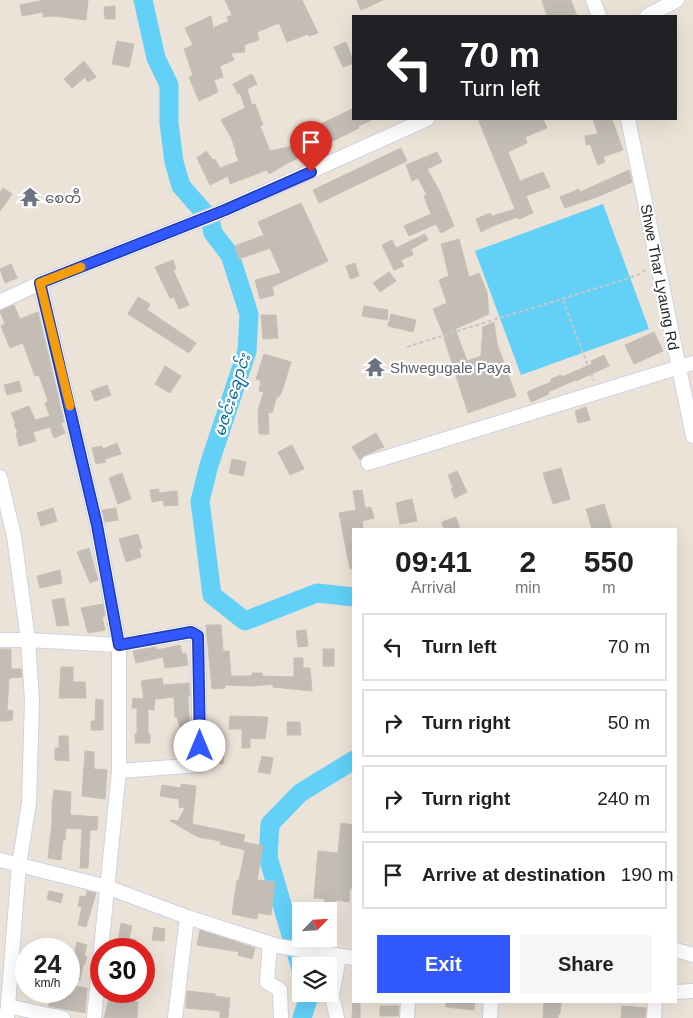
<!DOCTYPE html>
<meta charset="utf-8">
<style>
:root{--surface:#fff;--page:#f6f6f6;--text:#202124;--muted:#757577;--line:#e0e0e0;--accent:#3259ff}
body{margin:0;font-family:Helvetica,"Noto Sans Myanmar",sans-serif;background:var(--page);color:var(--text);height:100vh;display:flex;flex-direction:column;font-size:19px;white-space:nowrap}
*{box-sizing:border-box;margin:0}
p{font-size:16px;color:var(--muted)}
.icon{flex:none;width:28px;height:28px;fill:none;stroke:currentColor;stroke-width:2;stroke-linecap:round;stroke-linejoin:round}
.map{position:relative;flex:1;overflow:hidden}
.panel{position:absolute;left:352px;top:528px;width:325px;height:475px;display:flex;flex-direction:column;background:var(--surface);border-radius:0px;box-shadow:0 5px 20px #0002}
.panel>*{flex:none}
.top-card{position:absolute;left:352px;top:15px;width:325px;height:105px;border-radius:0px;box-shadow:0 5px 20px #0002;background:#202124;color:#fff;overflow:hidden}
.needle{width:32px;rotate:65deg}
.buttons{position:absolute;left:292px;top:902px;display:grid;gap:10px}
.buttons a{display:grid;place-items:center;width:45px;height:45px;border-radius:0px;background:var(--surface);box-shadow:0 5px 20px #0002;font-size:25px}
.speed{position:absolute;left:15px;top:938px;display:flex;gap:10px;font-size:25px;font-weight:700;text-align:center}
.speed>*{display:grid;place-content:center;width:65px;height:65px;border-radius:50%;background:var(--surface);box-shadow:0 5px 20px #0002;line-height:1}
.speed small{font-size:12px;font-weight:400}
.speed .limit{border:8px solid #d22;background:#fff;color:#111}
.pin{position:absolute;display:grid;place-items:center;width:42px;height:42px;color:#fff;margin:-51px -21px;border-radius:50% 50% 50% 0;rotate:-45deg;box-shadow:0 0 5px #0007}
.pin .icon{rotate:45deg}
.me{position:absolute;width:55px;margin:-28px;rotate:0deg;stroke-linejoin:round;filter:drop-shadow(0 0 4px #0008)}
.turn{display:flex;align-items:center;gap:18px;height:105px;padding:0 25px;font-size:22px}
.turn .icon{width:65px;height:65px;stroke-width:2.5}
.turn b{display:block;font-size:35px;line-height:42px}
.eta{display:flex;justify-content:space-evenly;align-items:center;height:85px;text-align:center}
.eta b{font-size:30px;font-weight:600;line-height:35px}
.action{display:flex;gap:10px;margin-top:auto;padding:10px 25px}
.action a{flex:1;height:58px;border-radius:0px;background:var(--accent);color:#fff;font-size:20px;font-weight:600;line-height:58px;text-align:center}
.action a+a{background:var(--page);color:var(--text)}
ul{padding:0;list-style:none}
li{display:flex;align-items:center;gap:15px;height:68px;margin:0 10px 8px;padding:0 15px;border:2px solid var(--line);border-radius:0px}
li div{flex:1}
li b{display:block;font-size:19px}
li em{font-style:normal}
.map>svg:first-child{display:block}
</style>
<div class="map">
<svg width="693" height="1018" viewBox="0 0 693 1018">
<rect width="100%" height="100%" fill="#ece3d8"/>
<polygon fill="#62d0f7" points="603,204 649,329 521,375 475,251"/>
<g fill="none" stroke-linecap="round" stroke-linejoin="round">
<g stroke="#62d0f7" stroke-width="19">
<polyline points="143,0 156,58 169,85 169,123 174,162 181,186 210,219 213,233 230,255 249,314 247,351 209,465 200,501 212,595 245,621 317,593 354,597"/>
<polyline points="301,969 268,857 270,824 300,793 354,760"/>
<polyline points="302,1018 308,999 307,994"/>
</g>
</g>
<g fill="#c3bdb5" stroke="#c7bfb2">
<polygon points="45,0 88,0 86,20 54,16 43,17 43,12 22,16 20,5"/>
<polygon points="225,0 302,0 318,33 309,36 308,34 287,42 279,23 257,32 259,40 244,45 245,52 231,53 234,60 220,66 223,77 214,80 218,92 199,101 189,77 193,75 184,49 193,45 185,28 211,16 213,28 229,21 227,17 232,15"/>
<polygon points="357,0 383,0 361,10"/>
<polygon points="542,0 571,0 577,16 547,16"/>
<polygon points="115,6 115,19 105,19 104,7"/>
<polygon points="117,41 134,44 129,67 112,64"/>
<polygon points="346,42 354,63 343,67 334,47"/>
<polygon points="84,61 96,77 88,82 85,77 72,88 64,79"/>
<polygon points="252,74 257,84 247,89 252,105 255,104 263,125 260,126 270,151 293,146 290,139 354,108 354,119 374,119 358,126 359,128 286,164 269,174 267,170 230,184 228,176 210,185 197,158 206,151 213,160 215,159 220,168 239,161 235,152 236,151 231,137 221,120 245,108 240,93 238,94 233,84"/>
<polygon points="478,119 543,119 547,128 525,137 527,143 508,152 520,181 543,172 550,187 526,196 533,213 519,219 518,217 495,225 481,232 476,219 490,213 492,216 515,209"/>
<polygon points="593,119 612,119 623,150 603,157 605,162 598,165 590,144 586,145 585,136 598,134"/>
<polygon points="401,148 407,161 319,203 313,190"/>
<polygon points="437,152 442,162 427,169 439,190 454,226 441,233 436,224 409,236 404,226 431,214 424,196 427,195 418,178 412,181 406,165"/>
<polygon points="629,170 632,182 597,197 565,208 560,197 579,189 580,192"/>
<polygon points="3,188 12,194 0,211 0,192"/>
<polygon points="301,203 328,261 272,287 274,295 260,299 255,280 281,273 270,248 239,259 235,246 264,235 258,222"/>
<polygon points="425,234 428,240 411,249 413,255 401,260 404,266 394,270 382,245 392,240 396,248"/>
<polygon points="459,239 469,277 479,273 487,292 489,314 455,329 467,361 481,356 483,327 494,322 497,344 516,396 468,413 444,338 445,338 433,309 447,303 439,280 449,276 441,244"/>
<polygon points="173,260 176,269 173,270 189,305 179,309 174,297 170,298 155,267"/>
<polygon points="355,263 359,276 350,279 346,266"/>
<polygon points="11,264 17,278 5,283 0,269"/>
<polygon points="389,272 396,281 380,292 373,283"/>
<polygon points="138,297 150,304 147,310 196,343 189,353 128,314"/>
<polygon points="14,305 20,319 38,312 64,422 61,423 65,433 54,438 50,427 33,432 36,441 19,446 16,433 18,433 14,424 16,424 11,413 29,406 35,420 50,416 45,403 48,401 39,375 35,376 23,343 10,348 1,326 5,324 0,311"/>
<polygon points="364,306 388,310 387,320 362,316"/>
<polygon points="391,314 416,320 413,332 388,326"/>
<polygon points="261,315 276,315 278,338 263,339"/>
<polygon points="654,332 663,351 634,364 625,345"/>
<polygon points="264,354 291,362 283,388 279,397 277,396 272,413 268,412 269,434 259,434 258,410 264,392 259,391 261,381 256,379"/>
<polygon points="604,355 609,366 576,381 575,380 548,392 549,394 531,402 527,392 551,382 551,379 561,375 562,377 592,364 591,361"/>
<polygon points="165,366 181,376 170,393 155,384"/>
<polygon points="19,381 22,391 7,395 4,385"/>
<polygon points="107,385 111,395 95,401 91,391"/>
<polygon points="586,407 590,420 578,423 575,411"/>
<polygon points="376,433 384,447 365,455 360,460 352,447"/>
<polygon points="117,443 121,454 105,459 106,462 96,464 92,448 102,446 103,449"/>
<polygon points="292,445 304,469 290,475 278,452"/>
<polygon points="232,459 246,462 243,476 229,473"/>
<polygon points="561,468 570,499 553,504 543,473"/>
<polygon points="457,471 467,492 455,498 451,489 453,488 448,475"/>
<polygon points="122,473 131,499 118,504 109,478"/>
<polygon points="159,489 159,493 177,491 178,505 164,506 163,500 152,502 150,490"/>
<polygon points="362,490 365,508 371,507 374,518 362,521 363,529 354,529 354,568 350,569 339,513 356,510 353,491"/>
<polygon points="412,499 417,521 400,524 396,503"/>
<polygon points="604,504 612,529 592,529 586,509"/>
<polygon points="53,508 57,521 41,526 37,513"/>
<polygon points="116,508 118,520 105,522 102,510"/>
<polygon points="456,517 460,529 444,529 442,522"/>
<polygon points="138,534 142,548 139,549 141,557 126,562 119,539"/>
<polygon points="89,548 98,580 90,583 77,552"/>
<polygon points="60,570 62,583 40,588 37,576"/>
<polygon points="64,598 69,625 57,626 52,600"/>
<polygon points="103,604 105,616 102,617 105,630 88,633 81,608"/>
<polygon points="206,625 221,625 223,651 229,651 231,676 252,676 252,673 262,673 262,676 294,677 294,658 303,658 303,668 310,668 312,691 273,687 273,684 253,686 225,685 225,688 212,689"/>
<polygon points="306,630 308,646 298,647 296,631"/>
<polygon points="180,645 182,654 186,653 188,665 165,668 163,657 136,663 133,651 156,647 157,650"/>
<polygon points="0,649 11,649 11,669 21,669 22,677 9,678 7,710 13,711 12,720 7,721 0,721"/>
<rect x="323" y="649" width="11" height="17"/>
<polygon points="61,667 73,667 73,682 85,682 86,698 59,698"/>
<polygon points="162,678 163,685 189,683 190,696 188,696 191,757 189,757 177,717 175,717 174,697 155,699 154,710 148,709 148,734 150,734 150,743 135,743 135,734 137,734 137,708 132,708 133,698 144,699 141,681"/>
<polygon points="96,699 103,700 103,730 91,730 91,721 95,721"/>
<polygon points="230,716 268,717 265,739 250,738 250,748 242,748 242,729 229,729"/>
<polygon points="287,722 300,722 301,735 287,735"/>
<polygon points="59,736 68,736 69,761 55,760 55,748 59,748"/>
<polygon points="213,739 224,739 223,764 212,763"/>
<polygon points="85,751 94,752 94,769 107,770 105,799 82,796"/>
<polygon points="262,756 273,758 270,774 258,772"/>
<polygon points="181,784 196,786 192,824 245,835 243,842 263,846 257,880 275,882 271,915 258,913 257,919 232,914 237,880 239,880 245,850 220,844 221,841 198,837 170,821 171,820 178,821 185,808 179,807 179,799 160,796 162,785 181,788"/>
<polygon points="54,790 71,792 70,815 98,817 97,830 90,830 88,868 80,868 82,829 66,828 65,840 63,840 61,860 48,858 52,823 52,804"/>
<polygon points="341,823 354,825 354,889 350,888 349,902 336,900 334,911 324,911 325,899 314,898 318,851 338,853"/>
<polygon points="49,891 63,894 61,903 47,899"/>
<polygon points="87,891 96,893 86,927 78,925 82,907 78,906 80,896 86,897"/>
<polygon points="121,923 132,926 129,938 137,940 135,949 117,949"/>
<polygon points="154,927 165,929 164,941 152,940"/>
<polygon points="200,930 255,948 252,959 238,955 239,952 197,945"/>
<polygon points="77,942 87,945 84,956 87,957 84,965 83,964 80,980 69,978"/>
<polygon points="74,986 87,988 85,1013 49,1006 51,991 71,995"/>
<polygon points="111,991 126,991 125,1001 138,1002 137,1018 104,1018"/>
<polygon points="187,991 215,994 215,996 230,998 228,1018 220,1018 220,1011 186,1008"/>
<polygon points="353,995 354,1001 360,1001 360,1018 352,1018"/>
<polygon points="446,1001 475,1001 474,1010 446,1007"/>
<polygon points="544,1002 561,1003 560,1014 558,1014 558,1018 543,1018"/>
<polygon points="380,1006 399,1006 398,1016 380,1016"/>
<polygon points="622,1006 646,1008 645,1018 621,1018"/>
</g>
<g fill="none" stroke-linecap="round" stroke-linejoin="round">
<defs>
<g id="minor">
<polyline points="593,0 599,16"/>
<polyline points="647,16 677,0"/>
<polyline points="628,119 693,436"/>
<polyline points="40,283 97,525 119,645 119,771 94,1018"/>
<polyline points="0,302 40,283 225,210 427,119"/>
<polyline points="368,463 693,363"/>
<polyline points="0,477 14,536 28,640 32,700 29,803 19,865 7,1018 0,1016"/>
<polyline points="0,640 28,640 119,645 191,632 198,636 200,765 119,771"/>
<polyline points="0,860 107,887 187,917 278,946 354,958"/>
<polyline points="270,944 267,982 280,990 281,1018"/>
<polyline points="676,950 693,955"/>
<polyline points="676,992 693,991"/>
<polyline points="8,1006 63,1018"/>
<polyline points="175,1018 187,917"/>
<polyline points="337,1018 332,996 339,956"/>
<polyline points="407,1018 408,1001"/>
<polyline points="490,1018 491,1001"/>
<polyline points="654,1018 655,1001"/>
</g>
</defs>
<use href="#minor" stroke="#cdd1e3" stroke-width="16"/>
<g stroke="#c7c7c7" stroke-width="2" stroke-dasharray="4 2.5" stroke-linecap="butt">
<polyline points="563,300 594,381"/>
<path d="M407,347C484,322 561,300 638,275L647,269"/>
</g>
<use href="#minor" stroke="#fff" stroke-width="14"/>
</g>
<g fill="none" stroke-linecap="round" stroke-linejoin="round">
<defs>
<polyline id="route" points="200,746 198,636 191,632 119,645 97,525 40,283 225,210 311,172"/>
</defs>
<use href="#route" stroke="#203aa6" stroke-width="12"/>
<use href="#route" stroke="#3259ff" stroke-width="9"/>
<polyline stroke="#f59e0b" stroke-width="9" points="70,406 40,283 81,267"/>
</g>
<defs>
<symbol id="temple-bare" viewBox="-9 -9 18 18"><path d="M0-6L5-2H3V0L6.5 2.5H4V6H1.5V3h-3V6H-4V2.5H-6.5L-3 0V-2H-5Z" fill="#6b7280" stroke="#fff" stroke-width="2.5" paint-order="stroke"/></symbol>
</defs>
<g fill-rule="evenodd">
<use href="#temple-bare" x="16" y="183" width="28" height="28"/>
<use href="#temple-bare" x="361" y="353" width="28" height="28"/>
</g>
<g text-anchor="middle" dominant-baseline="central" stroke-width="4.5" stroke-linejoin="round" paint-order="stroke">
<g font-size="15" fill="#5b616d" stroke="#fff" text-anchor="start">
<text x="45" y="197">စေတီ</text>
<text x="390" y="367">Shwegugale Paya</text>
</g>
<g font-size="15" fill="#282828" stroke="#fff">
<text transform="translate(660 277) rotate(79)">Shwe Thar Lyaung Rd</text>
</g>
<g font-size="16" font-style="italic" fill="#046ba0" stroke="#fff">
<text transform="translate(232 395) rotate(-72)">မဇင်းချောင်း</text>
</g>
</g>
</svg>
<div class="buttons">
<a><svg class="needle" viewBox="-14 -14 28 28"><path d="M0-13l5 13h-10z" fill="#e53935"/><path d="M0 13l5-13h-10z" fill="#757577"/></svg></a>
<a><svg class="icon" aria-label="layers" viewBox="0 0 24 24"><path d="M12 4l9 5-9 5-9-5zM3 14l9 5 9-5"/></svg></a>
</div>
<div class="speed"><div>24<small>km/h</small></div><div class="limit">30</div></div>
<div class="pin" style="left:311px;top:172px;background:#d93025"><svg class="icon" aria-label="arrive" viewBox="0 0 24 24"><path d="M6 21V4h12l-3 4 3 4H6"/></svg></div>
<svg class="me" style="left:200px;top:746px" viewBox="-20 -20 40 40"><circle r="19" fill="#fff"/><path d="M0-13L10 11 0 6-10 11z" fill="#3259ff"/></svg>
<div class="top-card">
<div class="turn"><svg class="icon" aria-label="left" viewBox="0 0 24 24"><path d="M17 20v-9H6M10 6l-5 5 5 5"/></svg><div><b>70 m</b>Turn left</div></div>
</div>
<section class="panel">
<div class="eta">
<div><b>09:41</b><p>Arrival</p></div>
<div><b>2</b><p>min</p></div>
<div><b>550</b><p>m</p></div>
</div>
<ul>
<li><svg class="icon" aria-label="left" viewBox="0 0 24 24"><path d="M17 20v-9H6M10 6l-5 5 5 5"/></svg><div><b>Turn left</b></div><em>70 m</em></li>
<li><svg class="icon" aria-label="right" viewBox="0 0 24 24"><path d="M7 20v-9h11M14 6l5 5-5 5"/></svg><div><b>Turn right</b></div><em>50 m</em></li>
<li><svg class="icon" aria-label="right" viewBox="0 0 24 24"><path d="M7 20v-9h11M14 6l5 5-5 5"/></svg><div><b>Turn right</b></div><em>240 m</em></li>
<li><svg class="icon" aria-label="arrive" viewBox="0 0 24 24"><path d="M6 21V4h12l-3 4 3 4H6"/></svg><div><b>Arrive at destination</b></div><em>190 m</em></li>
</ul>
<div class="action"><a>Exit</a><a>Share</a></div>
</section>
</div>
